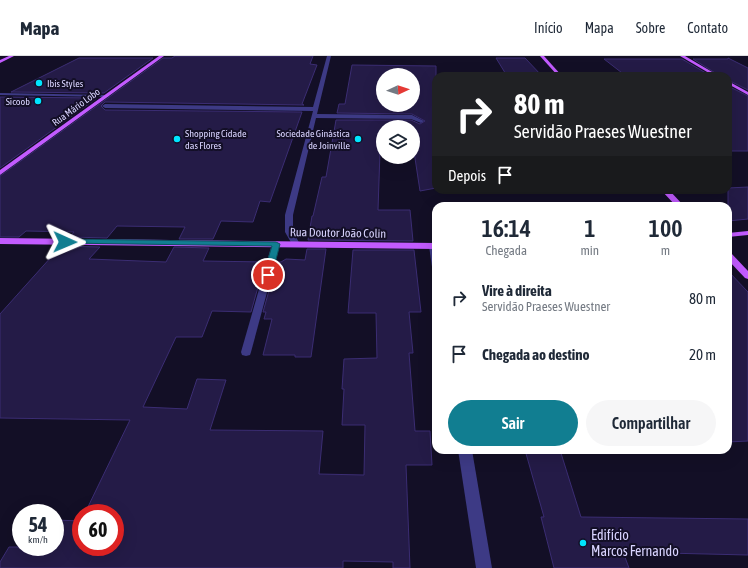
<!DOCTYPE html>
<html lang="pt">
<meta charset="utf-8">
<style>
:root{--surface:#fff;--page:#f6f6f7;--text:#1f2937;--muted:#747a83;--line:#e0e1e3;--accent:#117e91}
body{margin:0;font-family:"Asap Condensed",sans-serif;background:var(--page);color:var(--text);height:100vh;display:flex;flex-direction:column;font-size:15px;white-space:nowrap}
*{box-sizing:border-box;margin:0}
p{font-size:13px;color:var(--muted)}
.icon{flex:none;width:22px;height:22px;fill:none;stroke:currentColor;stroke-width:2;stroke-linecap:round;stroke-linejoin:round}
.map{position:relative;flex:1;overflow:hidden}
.panel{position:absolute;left:432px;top:146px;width:300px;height:252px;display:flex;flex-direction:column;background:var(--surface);border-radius:12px;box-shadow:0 4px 16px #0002}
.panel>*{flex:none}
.guide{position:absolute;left:432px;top:16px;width:300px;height:122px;border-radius:12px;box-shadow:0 4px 16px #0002;background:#202124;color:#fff;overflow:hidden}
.needle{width:26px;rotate:87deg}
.buttons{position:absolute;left:376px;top:12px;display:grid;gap:8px}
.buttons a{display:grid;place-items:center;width:44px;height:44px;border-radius:50%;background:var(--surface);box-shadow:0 4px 16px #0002;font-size:20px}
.speed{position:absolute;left:12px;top:448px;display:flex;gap:8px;font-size:20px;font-weight:700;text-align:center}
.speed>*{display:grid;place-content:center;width:52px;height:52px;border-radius:50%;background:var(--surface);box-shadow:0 4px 16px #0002;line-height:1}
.speed small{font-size:10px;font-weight:400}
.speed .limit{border:6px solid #d22;background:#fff;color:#111}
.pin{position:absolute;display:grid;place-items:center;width:34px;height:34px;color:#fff;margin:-17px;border:2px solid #fff;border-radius:50%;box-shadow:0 1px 4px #0007}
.me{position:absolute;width:44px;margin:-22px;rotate:91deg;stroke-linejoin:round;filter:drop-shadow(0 0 3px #0008)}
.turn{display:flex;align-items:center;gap:14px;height:84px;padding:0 16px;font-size:18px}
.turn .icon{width:52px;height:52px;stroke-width:2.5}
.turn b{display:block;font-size:28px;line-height:34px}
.then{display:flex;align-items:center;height:38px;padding:0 16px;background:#0003;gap:8px;font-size:15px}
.eta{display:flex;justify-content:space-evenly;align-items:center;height:68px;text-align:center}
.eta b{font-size:24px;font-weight:600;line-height:28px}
.primary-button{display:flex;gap:8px;margin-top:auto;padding:8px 16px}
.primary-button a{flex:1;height:46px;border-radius:24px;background:var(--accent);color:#fff;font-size:16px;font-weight:600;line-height:46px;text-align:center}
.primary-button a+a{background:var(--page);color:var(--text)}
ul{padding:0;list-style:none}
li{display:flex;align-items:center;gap:12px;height:56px;padding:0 16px}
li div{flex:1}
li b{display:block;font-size:15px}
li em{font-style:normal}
header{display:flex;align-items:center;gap:24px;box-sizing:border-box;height:56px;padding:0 20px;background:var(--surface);border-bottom:1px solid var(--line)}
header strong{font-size:19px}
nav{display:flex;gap:22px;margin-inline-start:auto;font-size:14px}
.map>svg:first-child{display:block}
</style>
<header>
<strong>Mapa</strong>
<nav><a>Início</a><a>Mapa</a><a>Sobre</a><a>Contato</a></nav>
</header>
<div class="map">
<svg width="748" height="512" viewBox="0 0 748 512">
<rect width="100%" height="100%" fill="#130f26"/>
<g fill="#241b47" stroke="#3b2d73" fill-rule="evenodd">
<polygon points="175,0 313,0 310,8 317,9 302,48 304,49 105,46 101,50 105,54 302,56 270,146 260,145 253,166 221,165 213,183 179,183 185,171 117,170 107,182 70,181 74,176 26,175 19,181 0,181 0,120 163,2 172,2"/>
<polygon points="79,2 153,2 104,37 11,36"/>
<polygon points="496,2 525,2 542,20 507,20"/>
<polygon points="728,2 748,12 748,34 728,24 728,20 720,20 693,3 728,3"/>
<polygon points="604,3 682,3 711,20 626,20"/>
<path d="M352,9L436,10V132L420,135L413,89V71H383V95H380L378,154H410L413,185L308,184L312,160H313L322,121H326L336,64H411L420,68L425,65L412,58L337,57L339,48H345ZM383,19H413V49H383Z"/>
<polygon points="728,30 748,40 748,95 728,95"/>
<polygon points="0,41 1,41 97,42 0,112"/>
<polygon points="748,131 748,163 728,165 728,132"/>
<polygon points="61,190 100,191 89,203 166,206 174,191 209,192 203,205 265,206 251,256 212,255 202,281 176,281 143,351 187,353 197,323 226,324 210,374 323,375 319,418 364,419 365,369 342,369 344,333 342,333 344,303 377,302 376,257 348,257 353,194 414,194 421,256 409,256 413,297 409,297 415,375 430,375 432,409 406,409 410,512 393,512 393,506 343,505 343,512 0,512 0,506 9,491 55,491 55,464 81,465 81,491 115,491 115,457 85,457 130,364 0,362 0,258"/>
<polygon points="307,193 326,193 311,301 295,301 295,299 263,299 272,263 264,263 266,256 263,256 277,206 281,206 286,203 305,204"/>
<polygon points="728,215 748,236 748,385 728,386"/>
<polygon points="525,394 560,394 581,461 748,463 748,499 623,496 629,512 554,512 541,461 544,461"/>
</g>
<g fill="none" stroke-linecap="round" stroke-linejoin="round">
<g fill="#3d3a85" fill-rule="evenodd">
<polygon points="327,0 331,0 317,58 412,59 424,65 421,67 411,63 316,62 293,159 293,176 300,188 296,191 293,190 285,176 285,159 313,55 105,52 102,50 105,48 313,51"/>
<polygon points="0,37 107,39 109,40 107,41 0,39"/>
<polygon points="276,185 280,188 251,296 250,299 246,300 242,299 241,296 272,188"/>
<polygon points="433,187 436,188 436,214 432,211 429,190"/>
<polygon points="458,394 472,394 492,512 476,512"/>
</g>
<g fill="#c25bff" fill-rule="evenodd">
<polygon points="9,0 14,0 0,7 0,4"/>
<polygon points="159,0 164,0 0,119 0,114"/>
<polygon points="540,0 544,0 562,20 558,20"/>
<polygon points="680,0 685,0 719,20 714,20"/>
<polygon points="728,25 748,36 748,39 728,28"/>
<polygon points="661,134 669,134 684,150 676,150"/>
<polygon points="748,175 748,179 728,181 728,177"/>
<polygon points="0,182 436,187 436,193 0,188"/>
<polygon points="728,196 731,197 748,215 748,223 745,222 728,204"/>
</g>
</g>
<polygon fill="#117e91" stroke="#0b525e" points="65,183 276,186 280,188 272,219 268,222 263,219 272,190 63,187 61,186"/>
<g fill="#00e5ff" stroke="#130f26" stroke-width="1.5">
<circle cx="39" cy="27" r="4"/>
<circle cx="38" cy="45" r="4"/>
<circle cx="177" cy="83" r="4"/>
<circle cx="358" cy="83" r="4"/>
<circle cx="583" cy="487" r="4"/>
</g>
<g text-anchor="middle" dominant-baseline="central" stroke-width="4" stroke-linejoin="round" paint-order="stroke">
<g font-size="10" fill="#d9d4ff" stroke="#130f26" text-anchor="start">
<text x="47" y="27">Ibis Styles</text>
<text x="30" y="45" text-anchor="end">Sicoob</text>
<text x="185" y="77">Shopping Cidade<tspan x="185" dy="12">das Flores</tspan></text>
<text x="350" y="77" text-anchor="end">Sociedade Ginástica<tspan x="350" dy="12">de Joinville</tspan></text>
</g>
<g font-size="10" fill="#d9d4ff" stroke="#130f26">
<text transform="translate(76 51) rotate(-36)">Rua Mário Lobo</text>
</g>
<g font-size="12" fill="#d9d4ff" stroke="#130f26">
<text transform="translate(338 177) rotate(1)">Rua Doutor João Colin</text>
</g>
<g font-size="14" fill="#d9d4ff" stroke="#130f26" text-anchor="start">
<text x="591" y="479">Edifício<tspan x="591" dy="16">Marcos Fernando</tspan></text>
</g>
</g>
</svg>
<div class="buttons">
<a><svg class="needle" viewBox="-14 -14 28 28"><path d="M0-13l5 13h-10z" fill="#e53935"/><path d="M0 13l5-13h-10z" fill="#747a83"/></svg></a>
<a><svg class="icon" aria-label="layers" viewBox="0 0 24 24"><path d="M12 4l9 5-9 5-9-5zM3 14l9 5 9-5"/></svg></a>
</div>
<div class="speed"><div>54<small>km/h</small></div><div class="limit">60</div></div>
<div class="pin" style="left:268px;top:219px;background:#d93025"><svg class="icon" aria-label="arrive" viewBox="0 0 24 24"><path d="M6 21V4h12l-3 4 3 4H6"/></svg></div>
<svg class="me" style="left:65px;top:186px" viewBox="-20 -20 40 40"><path d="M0-17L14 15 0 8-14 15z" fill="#117e91" stroke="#fff" stroke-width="4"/></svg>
<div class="guide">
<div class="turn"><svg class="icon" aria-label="right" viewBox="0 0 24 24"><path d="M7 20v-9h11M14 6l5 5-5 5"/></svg><div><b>80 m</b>Servidão Praeses Wuestner</div></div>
<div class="then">Depois<svg class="icon" aria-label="arrive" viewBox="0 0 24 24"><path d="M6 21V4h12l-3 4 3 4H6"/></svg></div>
</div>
<section class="panel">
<div class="eta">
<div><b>16:14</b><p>Chegada</p></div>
<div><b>1</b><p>min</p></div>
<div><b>100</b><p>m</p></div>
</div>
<ul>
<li><svg class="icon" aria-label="right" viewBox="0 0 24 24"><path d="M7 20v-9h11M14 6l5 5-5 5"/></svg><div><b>Vire à direita</b><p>Servidão Praeses Wuestner</p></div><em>80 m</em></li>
<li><svg class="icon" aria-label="arrive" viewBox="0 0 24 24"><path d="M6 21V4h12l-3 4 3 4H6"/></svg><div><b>Chegada ao destino</b></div><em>20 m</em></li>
</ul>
<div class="primary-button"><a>Sair</a><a>Compartilhar</a></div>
</section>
</div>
